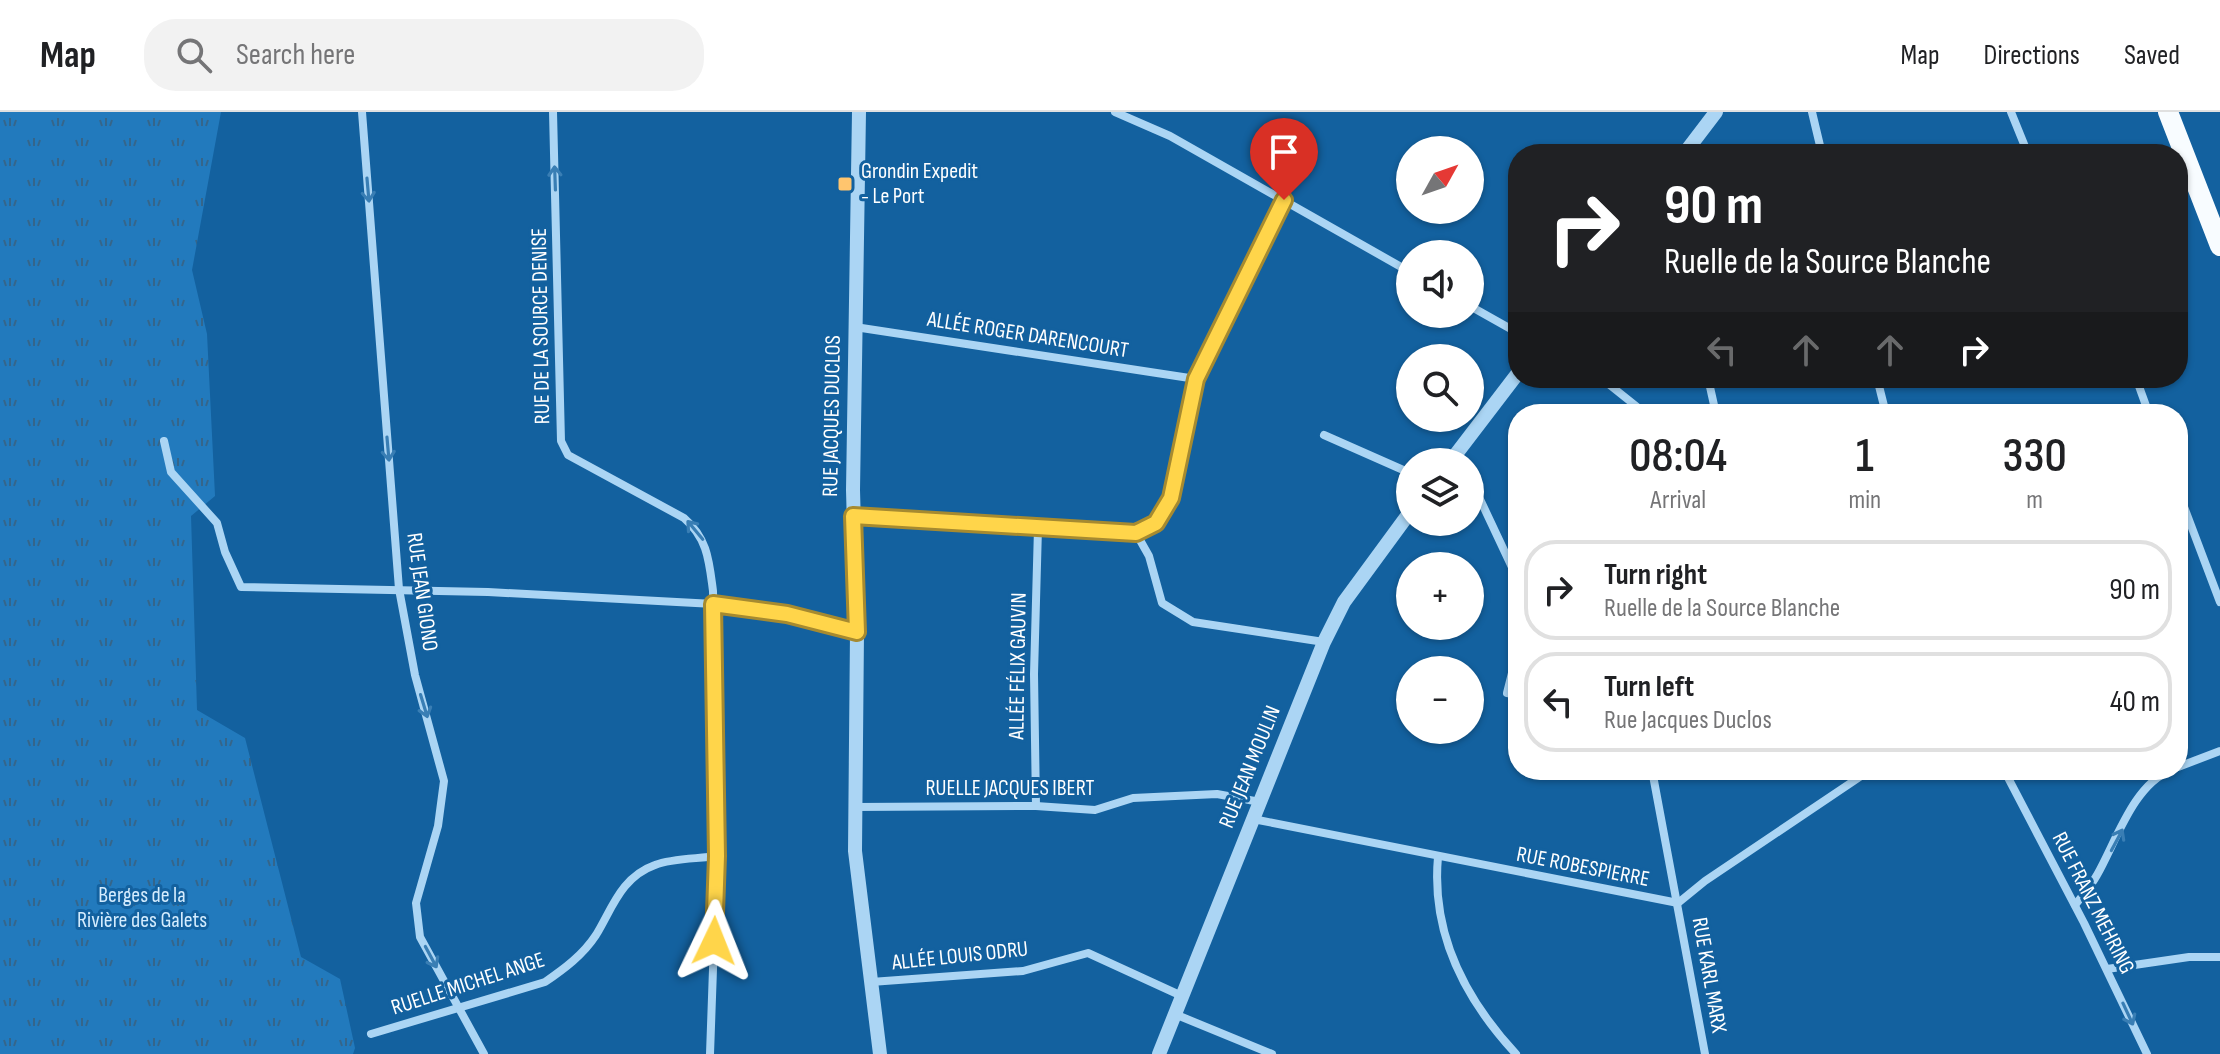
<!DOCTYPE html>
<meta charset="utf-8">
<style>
:root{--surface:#fff;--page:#f2f2f2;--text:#202124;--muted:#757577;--line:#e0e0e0}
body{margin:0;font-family:"Sofia Sans Condensed",sans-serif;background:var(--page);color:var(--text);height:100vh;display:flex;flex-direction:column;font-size:30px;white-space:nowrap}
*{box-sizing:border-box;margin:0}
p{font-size:26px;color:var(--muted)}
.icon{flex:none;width:44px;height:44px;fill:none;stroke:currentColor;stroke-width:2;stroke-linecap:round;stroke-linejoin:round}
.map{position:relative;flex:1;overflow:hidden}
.sheet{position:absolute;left:1508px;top:292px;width:680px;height:376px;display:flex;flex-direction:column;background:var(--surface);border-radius:32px;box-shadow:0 2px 6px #0004}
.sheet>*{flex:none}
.guide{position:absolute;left:1508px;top:32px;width:680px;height:244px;border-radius:32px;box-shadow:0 2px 6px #0004;background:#202124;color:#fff;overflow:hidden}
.needle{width:52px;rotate:50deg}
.tools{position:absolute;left:1396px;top:24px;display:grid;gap:16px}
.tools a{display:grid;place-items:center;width:88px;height:88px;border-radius:50%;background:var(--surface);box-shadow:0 2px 6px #0004;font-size:40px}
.pin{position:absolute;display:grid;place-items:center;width:68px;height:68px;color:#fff;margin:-82px -34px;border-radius:50% 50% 50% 0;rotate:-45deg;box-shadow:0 0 8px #0007}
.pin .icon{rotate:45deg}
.me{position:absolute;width:88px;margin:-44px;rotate:2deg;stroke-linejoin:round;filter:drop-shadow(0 0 6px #0008)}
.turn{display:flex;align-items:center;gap:28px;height:168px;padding:0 24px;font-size:36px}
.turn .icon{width:104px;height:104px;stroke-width:2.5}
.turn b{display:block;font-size:56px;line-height:68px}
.lanes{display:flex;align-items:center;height:76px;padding:0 24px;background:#0003;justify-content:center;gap:40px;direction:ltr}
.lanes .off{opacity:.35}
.eta{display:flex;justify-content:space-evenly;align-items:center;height:136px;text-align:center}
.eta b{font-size:48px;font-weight:600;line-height:56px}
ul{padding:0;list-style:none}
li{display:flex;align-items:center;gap:24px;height:100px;margin:0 16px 12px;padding:0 8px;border:4px solid var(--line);border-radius:32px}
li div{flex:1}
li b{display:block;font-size:30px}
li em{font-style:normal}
header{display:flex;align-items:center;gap:48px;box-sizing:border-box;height:112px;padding:0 40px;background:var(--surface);border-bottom:2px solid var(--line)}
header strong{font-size:38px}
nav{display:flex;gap:44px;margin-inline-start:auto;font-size:28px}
.search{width:560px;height:72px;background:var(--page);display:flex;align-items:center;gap:20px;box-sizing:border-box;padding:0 28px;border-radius:32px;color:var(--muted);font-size:30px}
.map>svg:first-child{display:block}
</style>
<header>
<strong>Map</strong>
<div class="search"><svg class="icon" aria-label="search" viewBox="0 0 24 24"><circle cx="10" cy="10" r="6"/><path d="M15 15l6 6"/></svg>Search here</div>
<nav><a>Map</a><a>Directions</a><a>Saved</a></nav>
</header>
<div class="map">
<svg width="2220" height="942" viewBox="0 0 2220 942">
<defs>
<pattern id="park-tufts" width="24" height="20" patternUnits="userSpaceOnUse" patternTransform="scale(2)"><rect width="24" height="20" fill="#227abd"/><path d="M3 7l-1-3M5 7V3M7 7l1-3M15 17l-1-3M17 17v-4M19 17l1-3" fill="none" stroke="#35658a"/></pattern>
</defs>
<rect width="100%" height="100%" fill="#13619f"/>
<polygon fill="url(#park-tufts)" points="0,0 221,0 192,158 207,222 215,384 191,404 197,598 245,626 301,845 340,867 355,936 353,942 0,942"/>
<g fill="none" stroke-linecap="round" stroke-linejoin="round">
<g stroke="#abd5f4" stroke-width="8">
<polyline points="362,0 399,477 415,563 444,669 438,714 416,791 420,825 484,942"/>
<path d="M553,0L561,329L568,343L684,406C708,427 709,449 713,479L717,744L710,942"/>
<polyline points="1115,0 1170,24 1410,160"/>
<polyline points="1812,0 1822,42"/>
<polyline points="2011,0 2028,42"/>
<polyline points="1470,194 1518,221"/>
<polyline points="855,215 1196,267"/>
<polyline points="1601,266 1646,302"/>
<polyline points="1708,266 1716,302"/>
<polyline points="1877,266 1886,302"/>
<polyline points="2136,266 2149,302"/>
<polyline points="1324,323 1410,361"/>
<polyline points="164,329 171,360 217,411 225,440 241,475 488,480 733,493 787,502 857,520"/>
<polyline points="1470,366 1518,468"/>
<polyline points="2178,379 2220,490"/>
<polyline points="853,404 1136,421"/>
<polyline points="1136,421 1156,411 1171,386 1196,267 1284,88"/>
<polyline points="1136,421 1149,444 1162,491 1193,510 1324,530"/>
<polyline points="1518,537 1507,581 1518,583"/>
<polyline points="2178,655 2220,639"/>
<polyline points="1652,658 1705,942"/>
<polyline points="2004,658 2084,811 2147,942"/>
<polyline points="1036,694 1034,562 1038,416"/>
<polyline points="855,695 1036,694 1095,698 1133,686 1217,682 1260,690"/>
<polyline points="1253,707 1678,791 1705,769 1870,658"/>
<path d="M1438,745C1431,821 1465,887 1516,942"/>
<path d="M2075,793C2082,784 2091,774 2097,763C2116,730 2133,673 2171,658"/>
<polyline points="2107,857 2189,845 2220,845"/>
<polyline points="871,870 1023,859 1088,841 1184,885"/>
<polyline points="1177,903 1272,942"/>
<path d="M371,922L545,870C564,857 583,843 596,823C612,797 621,765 655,753C673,746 697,747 717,744"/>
</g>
<g stroke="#abd5f4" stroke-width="14">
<polyline points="859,0 853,378 857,520 855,739 880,942"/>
<polyline points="1684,42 1716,0"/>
<polyline points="1450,350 1518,261"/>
<polyline points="1159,942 1324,530 1344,490 1410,400"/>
</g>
<polyline stroke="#f8fcff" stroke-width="20" points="2168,0 2220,134"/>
</g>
<defs><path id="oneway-shaft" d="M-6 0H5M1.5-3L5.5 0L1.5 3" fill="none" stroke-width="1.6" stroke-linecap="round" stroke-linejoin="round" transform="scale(2)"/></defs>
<g stroke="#397eb4">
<use href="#oneway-shaft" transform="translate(555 66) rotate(-92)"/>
<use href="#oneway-shaft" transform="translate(368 78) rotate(85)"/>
<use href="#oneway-shaft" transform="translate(388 337) rotate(85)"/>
<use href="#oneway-shaft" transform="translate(695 418) rotate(-130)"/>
<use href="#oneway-shaft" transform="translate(424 594) rotate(73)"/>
<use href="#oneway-shaft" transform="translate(2117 728) rotate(-62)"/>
<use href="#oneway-shaft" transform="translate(431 845) rotate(62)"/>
<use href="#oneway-shaft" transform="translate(2128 902) rotate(65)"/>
</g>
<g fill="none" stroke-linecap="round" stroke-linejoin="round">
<defs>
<polyline id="route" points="714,829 717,744 713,492 787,502 857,520 853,404 1136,421 1156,411 1171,386 1196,267 1284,88"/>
</defs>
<use href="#route" stroke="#a68a30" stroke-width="20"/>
<use href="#route" stroke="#ffd54a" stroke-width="14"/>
</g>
<rect fill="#ffc56e" stroke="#13619f" stroke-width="3" x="837" y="64" width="16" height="16" rx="4"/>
<g text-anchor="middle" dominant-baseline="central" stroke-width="6" stroke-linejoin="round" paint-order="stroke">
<g font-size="22" fill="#fff" stroke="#13619f" text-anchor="start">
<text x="861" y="59">Grondin Expedit<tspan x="861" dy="25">- Le Port</tspan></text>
</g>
<g font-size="22" fill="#fff" stroke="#13619f">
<text transform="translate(541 214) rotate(-91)">RUE DE LA SOURCE DENISE</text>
<text transform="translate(1028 223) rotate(9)">ALLÉE ROGER DARENCOURT</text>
<text transform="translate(832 304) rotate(-89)">RUE JACQUES DUCLOS</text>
<text transform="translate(422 480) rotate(82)">RUE JEAN GIONO</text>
<text transform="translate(1018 554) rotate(-89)">ALLÉE FÉLIX GAUVIN</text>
<text transform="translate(1250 655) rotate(-68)">RUE JEAN MOULIN</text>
<text x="1010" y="676">RUELLE JACQUES IBERT</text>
<text transform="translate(1583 755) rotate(11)">RUE ROBESPIERRE</text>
<text transform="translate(2093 791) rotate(63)">RUE FRANZ MEHRING</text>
<text transform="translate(960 844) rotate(-6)">ALLÉE LOUIS ODRU</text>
<text transform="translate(1709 863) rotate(80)">RUE KARL MARX</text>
<text transform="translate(468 872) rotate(-18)">RUELLE MICHEL ANGE</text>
</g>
<g font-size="22" fill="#d4ecfe" stroke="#13619f">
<text x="142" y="783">Berges de la<tspan x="142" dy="25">Rivière des Galets</tspan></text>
</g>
</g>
</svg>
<div class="tools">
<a><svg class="needle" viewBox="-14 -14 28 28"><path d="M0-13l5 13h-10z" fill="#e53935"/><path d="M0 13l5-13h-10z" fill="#757577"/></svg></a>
<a><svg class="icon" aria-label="sound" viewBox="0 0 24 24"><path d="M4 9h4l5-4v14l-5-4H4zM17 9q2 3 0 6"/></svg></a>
<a><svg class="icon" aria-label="search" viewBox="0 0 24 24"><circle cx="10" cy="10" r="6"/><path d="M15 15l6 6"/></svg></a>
<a><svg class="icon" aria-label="layers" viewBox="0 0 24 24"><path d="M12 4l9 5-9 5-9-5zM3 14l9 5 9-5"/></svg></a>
<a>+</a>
<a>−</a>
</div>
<div class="pin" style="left:1284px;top:88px;background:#d93025"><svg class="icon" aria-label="arrive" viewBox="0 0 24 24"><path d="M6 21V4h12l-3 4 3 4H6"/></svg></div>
<svg class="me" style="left:714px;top:829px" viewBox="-20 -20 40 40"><path d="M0-17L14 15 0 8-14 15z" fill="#ffd54a" stroke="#fff" stroke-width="4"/></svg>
<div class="guide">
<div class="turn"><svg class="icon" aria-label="right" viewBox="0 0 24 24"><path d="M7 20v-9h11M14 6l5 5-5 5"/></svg><div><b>90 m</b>Ruelle de la Source Blanche</div></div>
<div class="lanes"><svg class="icon off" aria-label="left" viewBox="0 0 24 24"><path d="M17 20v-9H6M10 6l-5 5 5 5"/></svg><svg class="icon off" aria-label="ahead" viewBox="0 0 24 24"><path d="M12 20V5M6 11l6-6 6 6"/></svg><svg class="icon off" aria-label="ahead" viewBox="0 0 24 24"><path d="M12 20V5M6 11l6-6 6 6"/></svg><svg class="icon" aria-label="right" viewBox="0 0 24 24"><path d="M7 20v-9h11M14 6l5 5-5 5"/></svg></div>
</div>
<section class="sheet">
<div class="eta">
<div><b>08:04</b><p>Arrival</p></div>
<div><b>1</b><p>min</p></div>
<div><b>330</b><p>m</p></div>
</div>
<ul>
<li><svg class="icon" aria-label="right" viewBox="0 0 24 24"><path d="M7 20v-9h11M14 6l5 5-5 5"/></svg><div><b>Turn right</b><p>Ruelle de la Source Blanche</p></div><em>90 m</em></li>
<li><svg class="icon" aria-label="left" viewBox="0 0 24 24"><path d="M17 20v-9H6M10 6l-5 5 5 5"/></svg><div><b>Turn left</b><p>Rue Jacques Duclos</p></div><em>40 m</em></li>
</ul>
</section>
</div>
